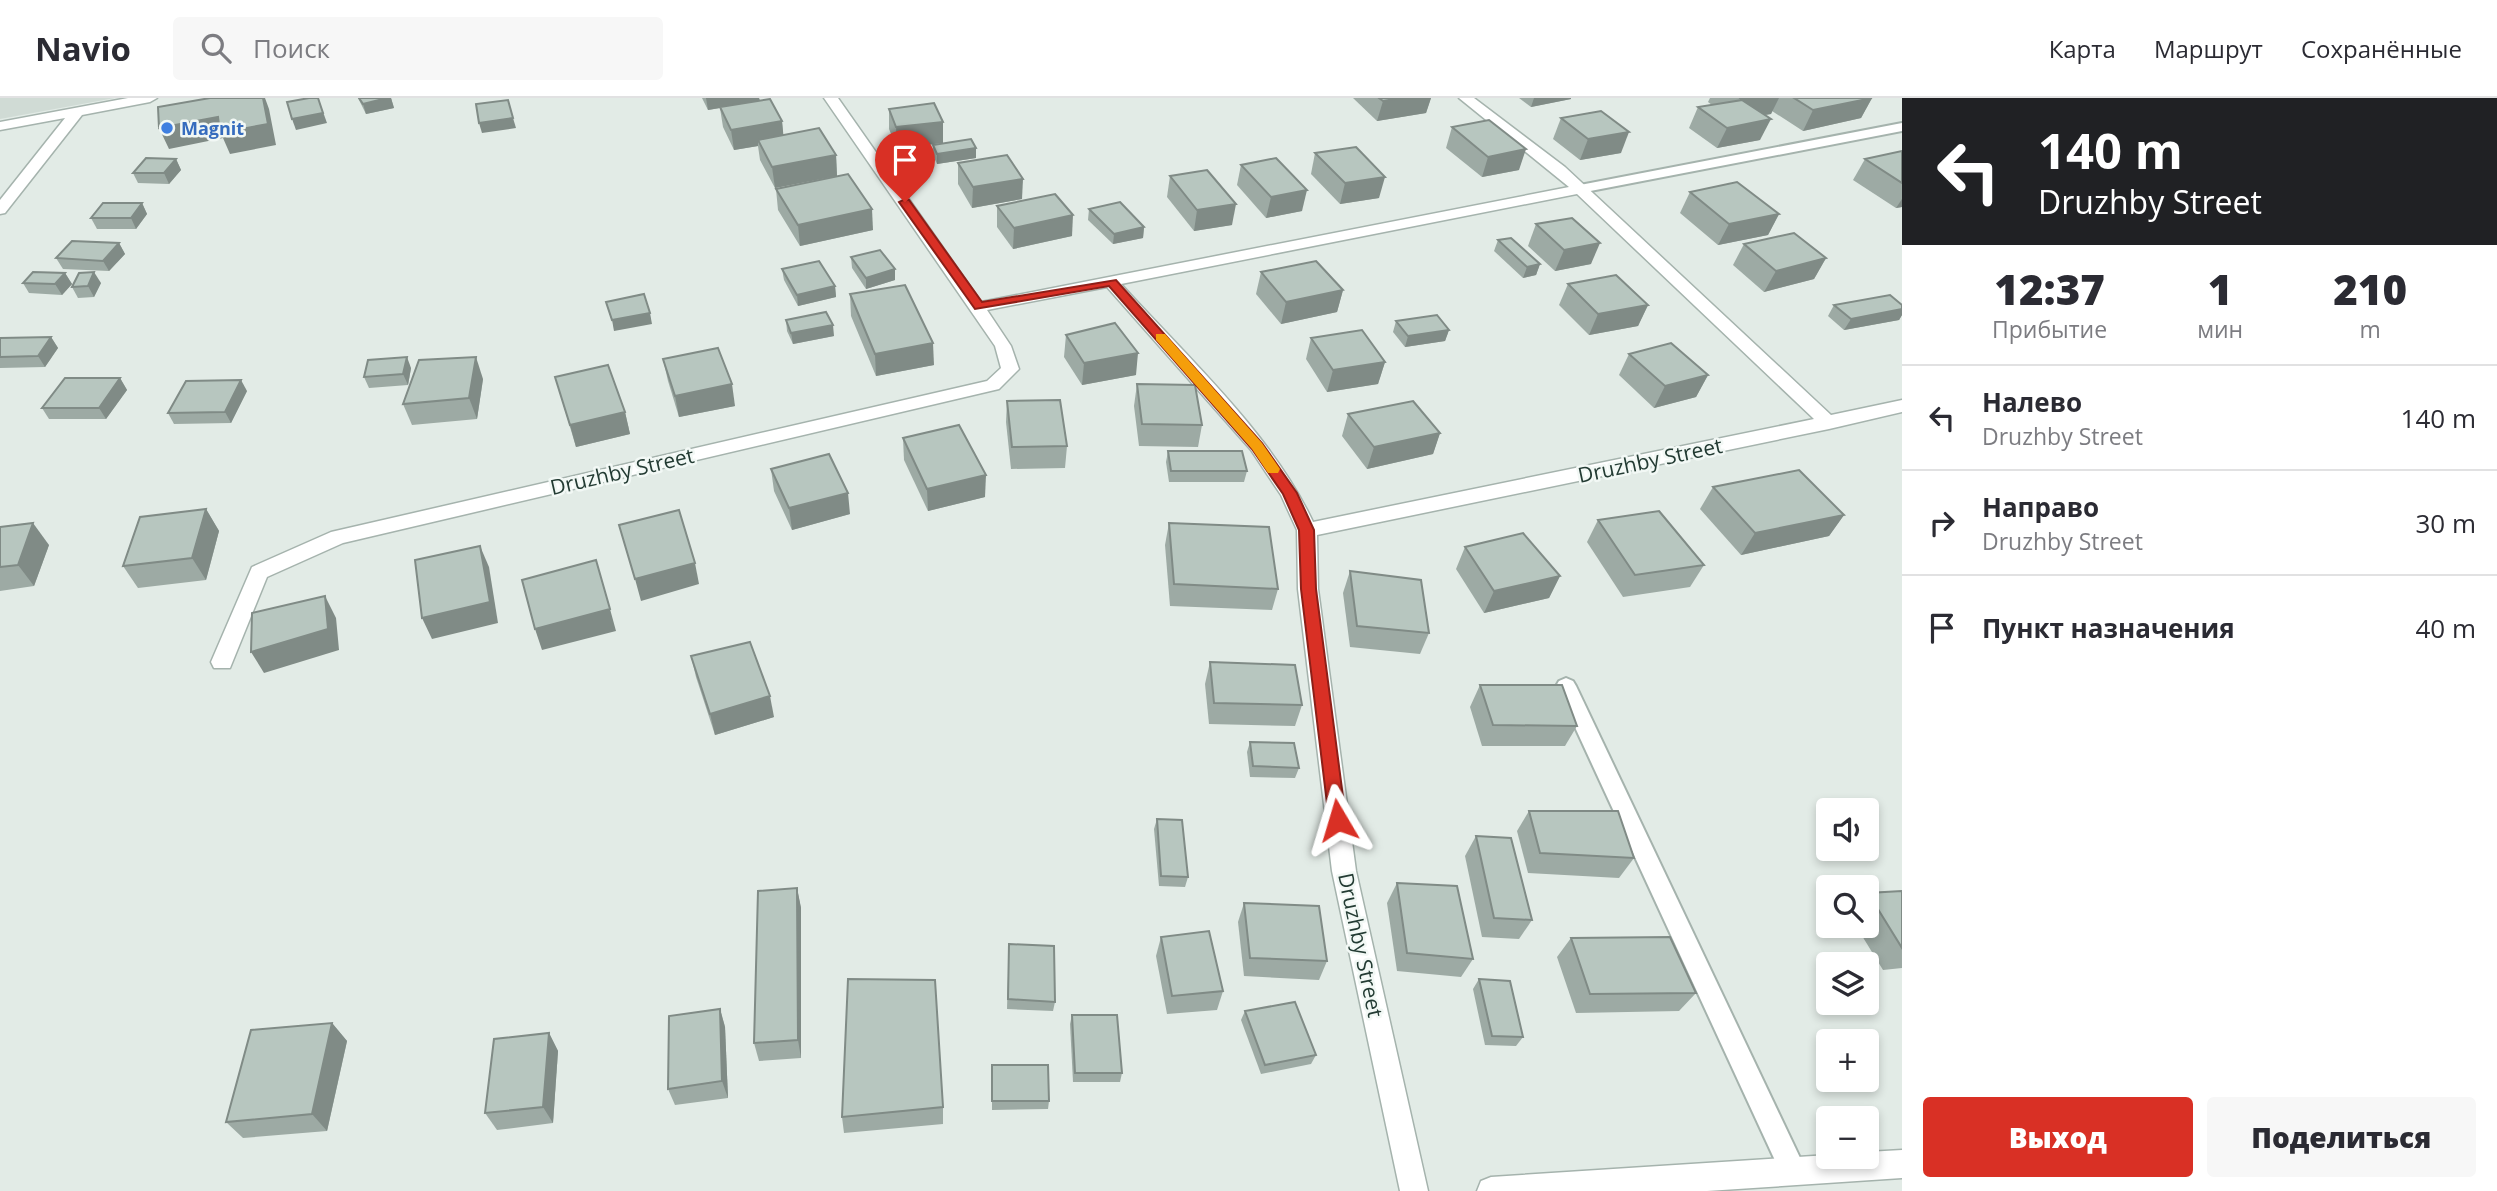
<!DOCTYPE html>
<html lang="ru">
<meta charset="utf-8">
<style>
:root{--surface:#fff;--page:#f7f7f7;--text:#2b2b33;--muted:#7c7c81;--line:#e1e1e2;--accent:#d93025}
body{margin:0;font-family:"Open Sans",sans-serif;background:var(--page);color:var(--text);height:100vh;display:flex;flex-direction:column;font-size:26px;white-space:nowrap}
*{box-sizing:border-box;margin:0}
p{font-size:23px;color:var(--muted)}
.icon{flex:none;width:38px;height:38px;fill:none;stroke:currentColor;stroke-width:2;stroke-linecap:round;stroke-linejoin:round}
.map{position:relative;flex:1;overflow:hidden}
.panel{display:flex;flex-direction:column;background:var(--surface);width:595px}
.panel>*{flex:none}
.top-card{background:#202124;color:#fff;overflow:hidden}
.tools{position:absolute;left:1816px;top:700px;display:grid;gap:14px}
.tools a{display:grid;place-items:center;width:63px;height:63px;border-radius:7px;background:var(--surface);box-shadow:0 4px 10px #0003;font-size:35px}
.pin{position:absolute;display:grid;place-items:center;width:60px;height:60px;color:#fff;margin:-72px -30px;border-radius:50% 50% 50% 0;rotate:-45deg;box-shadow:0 0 7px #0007}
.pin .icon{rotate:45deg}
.me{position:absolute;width:77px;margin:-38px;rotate:353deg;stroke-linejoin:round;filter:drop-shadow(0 0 5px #0008)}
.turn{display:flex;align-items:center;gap:24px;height:147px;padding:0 21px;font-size:32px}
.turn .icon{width:91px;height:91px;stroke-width:2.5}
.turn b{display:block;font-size:49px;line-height:60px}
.eta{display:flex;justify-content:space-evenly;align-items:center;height:119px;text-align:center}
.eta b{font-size:42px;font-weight:800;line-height:49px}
.action{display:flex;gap:14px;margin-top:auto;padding:14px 21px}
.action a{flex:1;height:80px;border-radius:7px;background:var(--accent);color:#fff;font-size:28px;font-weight:800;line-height:80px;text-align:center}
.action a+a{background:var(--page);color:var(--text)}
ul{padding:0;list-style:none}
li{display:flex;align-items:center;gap:21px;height:105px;padding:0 21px;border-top:2px solid var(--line)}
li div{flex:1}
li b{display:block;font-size:26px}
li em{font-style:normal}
header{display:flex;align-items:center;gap:42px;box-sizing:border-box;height:98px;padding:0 35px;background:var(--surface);border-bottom:2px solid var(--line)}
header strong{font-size:33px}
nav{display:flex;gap:38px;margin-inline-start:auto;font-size:24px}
.search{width:490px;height:63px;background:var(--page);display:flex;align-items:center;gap:18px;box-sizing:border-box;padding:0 24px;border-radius:7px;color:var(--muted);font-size:26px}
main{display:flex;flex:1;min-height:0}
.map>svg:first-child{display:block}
</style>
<header>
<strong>Navio</strong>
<div class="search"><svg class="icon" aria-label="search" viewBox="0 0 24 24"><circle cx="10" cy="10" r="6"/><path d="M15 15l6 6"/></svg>Поиск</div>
<nav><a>Карта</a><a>Маршрут</a><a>Сохранённые</a></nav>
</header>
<main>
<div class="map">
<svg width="1902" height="1093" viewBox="0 0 1902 1093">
<rect width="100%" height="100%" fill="#e2ebe6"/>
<polygon fill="#d0dbd5" points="0,0 115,0 0,21"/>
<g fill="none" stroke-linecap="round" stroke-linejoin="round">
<defs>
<g id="service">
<polygon points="1902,25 1902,33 1580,95 1573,91 1580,87"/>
<polygon points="1566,580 1573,583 1576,588 1802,1064 1806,1073 1802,1082 1793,1086 1784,1082 1556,588 1559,583"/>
</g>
<g id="minor">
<polygon points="128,0 157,0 150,4 82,17 5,115 0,116 0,102 65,20 0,32 0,24"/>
<path d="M824,0H838L981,204L1569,89L1459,0H1474L1565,69L1831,317L1902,302V314L1829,331L1317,437L1318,491L1356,773L1428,1093H1400L1332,773L1298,491L1297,432L1281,397L1251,352L1107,189L987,212L1011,248L1019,271L999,291L343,445L267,479L230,570H214L211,564L252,469L331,434L987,283L1001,270L995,248ZM1577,96L1814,321L1313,424C1272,336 1186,258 1121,186Z"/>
<polygon points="1902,1052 1902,1080 1707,1093 1477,1093 1481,1083 1491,1079 1829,1057 1867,1059 1867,1054"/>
</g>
</defs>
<use href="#service" stroke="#a5b3ad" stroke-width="4"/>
<use href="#minor" stroke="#a5b3ad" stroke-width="3"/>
<use href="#service" fill="#fff" fill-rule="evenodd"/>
<use href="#minor" fill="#fff" fill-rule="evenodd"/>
</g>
<g fill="#9daaa4">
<polygon points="358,0 391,0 394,10 366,16"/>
<polygon points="702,0 759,0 760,3 782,23 783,37 836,57 837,78 873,132 800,148 778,112 776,91 835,78 775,90 760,62 758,48 734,52 723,29 720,10 708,12"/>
<polygon points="1353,0 1431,0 1426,15 1377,23"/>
<polygon points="1519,0 1571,0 1571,1 1531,9"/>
<polygon points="1710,0 1872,0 1861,20 1803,33 1772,13 1771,16 1764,17 1760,42 1717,50 1689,30 1698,9 1712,7 1708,4"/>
<polygon points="889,11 943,45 897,50 889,31"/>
<polygon points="1561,20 1621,55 1580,62 1553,41"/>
<polygon points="1452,29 1519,72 1482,79 1446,50"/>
<polygon points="933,47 976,60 937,66 933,57"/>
<polygon points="1902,53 1902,109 1896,110 1853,82 1865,61"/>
<polygon points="1315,55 1379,100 1340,106 1311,76"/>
<polygon points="176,61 181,72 169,86 138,85 133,75"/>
<polygon points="958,65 1022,101 972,110 958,86"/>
<polygon points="1241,67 1302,113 1266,120 1237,87"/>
<polygon points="1170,78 1232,127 1194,133 1167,99"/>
<polygon points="1690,94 1779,116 1768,137 1718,147 1680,115"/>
<polygon points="142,105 147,116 136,131 97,131 91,120"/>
<polygon points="997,108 1072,138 1013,151 997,129"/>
<polygon points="1089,111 1144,129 1143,140 1113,146 1088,122"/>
<polygon points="1536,126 1591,166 1555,173 1528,148"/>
<polygon points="1498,142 1540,166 1536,177 1523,180 1494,153"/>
<polygon points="119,145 125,156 109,173 63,171 56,160"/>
<polygon points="1744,146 1826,160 1814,181 1764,194 1733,167"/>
<polygon points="851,159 895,171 895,182 866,191 852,170"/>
<polygon points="782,171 835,188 836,199 798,208 784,182"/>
<polygon points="1261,174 1343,192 1337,214 1281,226 1256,196"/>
<polygon points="65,175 72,186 62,197 29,195 23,185"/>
<polygon points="101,185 94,199 78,200 72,189"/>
<polygon points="1568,186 1648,207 1638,228 1589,237 1559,207"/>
<polygon points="850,196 934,267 876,278 851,218"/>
<polygon points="1834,207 1902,207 1902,217 1899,222 1844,232 1828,218"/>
<polygon points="786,222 834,238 793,246 787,233"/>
<polygon points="1396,223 1449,232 1445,243 1405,249 1393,234"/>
<polygon points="1066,237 1136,277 1082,287 1064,259"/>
<polygon points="51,239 58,250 45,269 0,270 0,240"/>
<polygon points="1311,240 1385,264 1378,286 1327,294 1306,261"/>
<polygon points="1629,256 1708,277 1696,299 1654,310 1619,277"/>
<polygon points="663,261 735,308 679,319 668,283"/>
<polygon points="411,270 408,287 369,290 364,279"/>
<polygon points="555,279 625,314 630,336 576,349"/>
<polygon points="120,280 127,292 106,321 49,321 42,310"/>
<polygon points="483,281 477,321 412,327 403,306"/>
<polygon points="1137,286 1202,327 1198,349 1139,348 1134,308"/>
<polygon points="247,293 231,325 174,326 168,315"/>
<polygon points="1007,303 1067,348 1065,370 1011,371 1006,324"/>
<polygon points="1348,316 1440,335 1433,356 1367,371 1342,338"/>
<polygon points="903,340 985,399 928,413 904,362"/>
<polygon points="1168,353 1247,373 1244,384 1169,384 1166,364"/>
<polygon points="771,371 850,416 792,432 774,393"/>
<polygon points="1713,389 1844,417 1829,438 1741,457 1700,411"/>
<polygon points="206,411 219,433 206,482 138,490 123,468"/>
<polygon points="1598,422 1704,467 1690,489 1623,499 1587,444"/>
<polygon points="1169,425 1278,491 1272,512 1170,508 1165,447"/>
<polygon points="0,429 49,447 34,488 0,493"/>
<polygon points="1465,449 1560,478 1549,500 1484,515 1456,471"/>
<polygon points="1350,473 1429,535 1420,556 1350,549 1343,495"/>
<polygon points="691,558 774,619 715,637 696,579"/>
<polygon points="1210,564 1302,607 1295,628 1209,626 1205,586"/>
<polygon points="1480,587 1577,628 1565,648 1482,648 1470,609"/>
<polygon points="1250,644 1299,670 1295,680 1250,679 1247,654"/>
<polygon points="1529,713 1634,760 1619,780 1528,775 1517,733"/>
<polygon points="1157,721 1188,779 1185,789 1159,788 1154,731"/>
<polygon points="1476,738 1532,822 1519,841 1482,839 1465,758"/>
<polygon points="1397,785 1473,861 1461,879 1397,873 1387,805"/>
<polygon points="797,790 801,810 801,960 759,963 754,945"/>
<polygon points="1902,793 1902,870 1883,872 1856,828 1867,828 1867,796 1868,795"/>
<polygon points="1244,805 1327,863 1319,882 1244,878 1238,824"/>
<polygon points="1161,839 1223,893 1217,912 1167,916 1156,858"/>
<polygon points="1571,840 1696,895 1679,913 1576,915 1557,859"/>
<polygon points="1009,846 1055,904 1053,913 1007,911"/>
<polygon points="1479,881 1523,939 1516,948 1485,947 1473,891"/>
<polygon points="720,911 725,929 728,1000 675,1007 668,991"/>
<polygon points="1245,913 1316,957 1311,966 1261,976 1241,922"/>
<polygon points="1072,917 1122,975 1120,984 1073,984 1070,926"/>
<polygon points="332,925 347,943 327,1033 243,1040 226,1024"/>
<polygon points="549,935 558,953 553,1025 497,1032 485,1015"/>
<polygon points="992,967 1049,1003 1048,1011 992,1012"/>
<polygon points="943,1009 943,1026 844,1035 842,1019"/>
</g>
<g fill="#808b86">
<polygon points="263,0 265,0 269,11 276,47 230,56 223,40 169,51 159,30"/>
<polygon points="318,0 327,25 296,32 292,21"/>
<polygon points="387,0 391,0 394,10 366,16 363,6"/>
<polygon points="706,0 759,0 760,3 708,12"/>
<polygon points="1400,0 1431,0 1426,15 1377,23 1383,3"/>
<polygon points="1534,0 1571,0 1571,1 1531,9"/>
<polygon points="1753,0 1779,0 1771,16 1733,22 1742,2"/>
<polygon points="1872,0 1861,20 1803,33 1813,12"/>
<polygon points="513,20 516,30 482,35 479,25"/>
<polygon points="1771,21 1760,42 1717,50 1727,30"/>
<polygon points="782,23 784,43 758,42 758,48 734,52 731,32"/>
<polygon points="943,24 943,45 897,50 896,29"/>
<polygon points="1629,34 1621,55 1580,62 1588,41"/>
<polygon points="976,50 976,60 937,66 937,56"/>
<polygon points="1526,51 1519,72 1482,79 1488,59"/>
<polygon points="836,57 837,78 775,90 772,69"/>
<polygon points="176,61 181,72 169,86 164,75"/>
<polygon points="1385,79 1379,100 1340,106 1345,85"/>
<polygon points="1023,81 1022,101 972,110 973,89"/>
<polygon points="1307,92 1302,113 1266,120 1271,99"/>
<polygon points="1902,101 1902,109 1896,110"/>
<polygon points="142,105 147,116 136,131 131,120"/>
<polygon points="1236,106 1232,127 1194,133 1197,112"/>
<polygon points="872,111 873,132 800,148 798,127"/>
<polygon points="1779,116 1768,137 1718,147 1729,126"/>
<polygon points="1073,117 1072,138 1013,151 1014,130"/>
<polygon points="1144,129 1143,140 1113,146 1114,136"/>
<polygon points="119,145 125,156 109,173 103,163"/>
<polygon points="1600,145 1591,166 1555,173 1564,152"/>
<polygon points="1826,160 1814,181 1764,194 1776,173"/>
<polygon points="1540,166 1536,177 1523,180 1527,169"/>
<polygon points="895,171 895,182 866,191 866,180"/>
<polygon points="94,174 101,185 94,199 88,188"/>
<polygon points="65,175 72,186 62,197 55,186"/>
<polygon points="835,188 836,199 798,208 797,197"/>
<polygon points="1343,192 1337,214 1281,226 1286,204"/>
<polygon points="1648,207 1638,228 1589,237 1598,216"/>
<polygon points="1902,211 1902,217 1899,222 1844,232 1851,221"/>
<polygon points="650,215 652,226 614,233 612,222"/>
<polygon points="833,227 834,238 793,246 791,235"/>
<polygon points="1449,232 1445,243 1405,249 1408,238"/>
<polygon points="51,239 58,250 45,269 38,258"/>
<polygon points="933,245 934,267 876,278 875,256"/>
<polygon points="1138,255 1136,277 1082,287 1084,265"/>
<polygon points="407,259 411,270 408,287 403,276"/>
<polygon points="476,259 483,281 477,321 469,300"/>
<polygon points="1385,264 1378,286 1327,294 1333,272"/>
<polygon points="1708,277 1696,299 1654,310 1665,288"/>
<polygon points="120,280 127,292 106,321 99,310"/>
<polygon points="241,282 247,293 231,325 225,314"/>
<polygon points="732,286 735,308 679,319 675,298"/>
<polygon points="625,314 630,336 576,349 570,327"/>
<polygon points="1440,335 1433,356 1367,371 1374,349"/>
<polygon points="986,377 985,399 928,413 927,391"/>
<polygon points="848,395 850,416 792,432 789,410"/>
<polygon points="206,411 219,433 206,482 192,460"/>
<polygon points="1844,417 1829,438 1741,457 1755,435"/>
<polygon points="33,425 49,447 34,488 18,467"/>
<polygon points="480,448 489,469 498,525 432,541 422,520"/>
<polygon points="695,465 699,486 641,503 635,481"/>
<polygon points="1560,478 1549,500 1484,515 1494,493"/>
<polygon points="325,498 336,520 339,552 264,575 251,554"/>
<polygon points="610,511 616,533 542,552 535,531"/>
<polygon points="770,598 774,619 715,637 710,616"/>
<polygon points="797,790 801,810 801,960 798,942"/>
<polygon points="720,911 725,929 728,1000 722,983"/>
<polygon points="332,925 347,943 327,1033 312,1016"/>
<polygon points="549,935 558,953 553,1025 543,1009"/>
</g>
<g fill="#b7c6bf" stroke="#808b86" stroke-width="2">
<polygon points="210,0 263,0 268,26 220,35 218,19 159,30 158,9"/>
<polygon points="309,0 318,0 323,15 292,21 287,4"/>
<polygon points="359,0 387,0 363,6"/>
<polygon points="1379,0 1400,0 1383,3"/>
<polygon points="1740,0 1753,0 1742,2 1771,21 1727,30 1698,9 1742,2"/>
<polygon points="1794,0 1872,0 1813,12"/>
<polygon points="770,1 782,23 731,32 720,9"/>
<polygon points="508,2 513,20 479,25 476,6"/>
<polygon points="934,5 943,24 896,29 889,11"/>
<polygon points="1601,13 1629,34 1588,41 1561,20"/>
<polygon points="1489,22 1526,51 1488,59 1452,29"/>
<polygon points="819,30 836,57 772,69 758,42"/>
<polygon points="971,41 976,50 937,56 933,47"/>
<polygon points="1356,49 1385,79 1345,85 1315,55"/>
<polygon points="1902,53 1902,85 1865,61"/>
<polygon points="1007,57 1023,81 973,89 958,65"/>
<polygon points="146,60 176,61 164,75 133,75"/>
<polygon points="1276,60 1307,92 1271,99 1241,67"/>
<polygon points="1207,72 1236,106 1197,112 1170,78"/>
<polygon points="848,76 872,111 798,127 776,91"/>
<polygon points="1737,84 1779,116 1729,126 1690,94"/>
<polygon points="1055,96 1073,117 1014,130 997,108"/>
<polygon points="1120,104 1144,129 1114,136 1089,111"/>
<polygon points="103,105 142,105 131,120 91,120"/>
<polygon points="1572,120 1600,145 1564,152 1536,126"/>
<polygon points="1794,135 1826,160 1776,173 1744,146"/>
<polygon points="1511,140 1540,166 1527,169 1498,142"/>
<polygon points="72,143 119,145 103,163 56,160"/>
<polygon points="880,152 895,171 866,180 851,159"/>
<polygon points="819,163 835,188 797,197 782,171"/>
<polygon points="1316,163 1343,192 1286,204 1261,174"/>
<polygon points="33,174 65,175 55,186 23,185"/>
<polygon points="94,174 88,188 72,189 79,175"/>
<polygon points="1616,177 1648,207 1598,216 1568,186"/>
<polygon points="905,187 933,245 875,256 850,196"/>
<polygon points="644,196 650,215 612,222 606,204"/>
<polygon points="1890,197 1902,207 1902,211 1851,221 1834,207"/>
<polygon points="826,214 833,227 791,235 786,222"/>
<polygon points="1437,217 1449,232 1408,238 1396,223"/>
<polygon points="1115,225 1138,255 1084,265 1066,237"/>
<polygon points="1362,232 1385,264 1333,272 1311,240"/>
<polygon points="51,239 38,258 0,259 0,240"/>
<polygon points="1671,245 1708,277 1665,288 1629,256"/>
<polygon points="718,250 732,286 675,298 663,261"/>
<polygon points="407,259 403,276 364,279 368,262"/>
<polygon points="476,259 469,300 403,306 419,262"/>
<polygon points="608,267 625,314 570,327 555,279"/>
<polygon points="65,280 120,280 99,310 42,310"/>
<polygon points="241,282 225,314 168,315 186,283"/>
<polygon points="1137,286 1195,287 1202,327 1142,326"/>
<polygon points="1060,302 1067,348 1012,349 1007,303"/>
<polygon points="1413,303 1440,335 1374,349 1348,316"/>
<polygon points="959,327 986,377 927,391 903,340"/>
<polygon points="1168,353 1242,353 1247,373 1171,373"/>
<polygon points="829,356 848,395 789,410 771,371"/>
<polygon points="1799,372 1844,417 1755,435 1713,389"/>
<polygon points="206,411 192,460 123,468 140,419"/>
<polygon points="679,412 695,465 635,481 619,427"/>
<polygon points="1659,413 1704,467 1635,477 1598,422"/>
<polygon points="33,425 18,467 0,469 0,429"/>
<polygon points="1169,425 1269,429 1278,491 1174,486"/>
<polygon points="1523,435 1560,478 1494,493 1465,449"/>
<polygon points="480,448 490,504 422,520 415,462"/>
<polygon points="596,462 610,511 535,531 522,482"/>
<polygon points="1350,473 1421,482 1429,535 1357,528"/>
<polygon points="325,498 328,531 251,554 252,515"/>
<polygon points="750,544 770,598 710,616 691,558"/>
<polygon points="1210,564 1295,567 1302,607 1214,605"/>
<polygon points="1480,587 1562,587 1577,628 1493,627"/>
<polygon points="1250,644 1294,645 1299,670 1253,668"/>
<polygon points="1529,713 1618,713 1634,760 1540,755"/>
<polygon points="1157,721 1182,722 1188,779 1161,778"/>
<polygon points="1476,738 1511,740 1532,822 1494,820"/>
<polygon points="1397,785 1457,788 1473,861 1407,855"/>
<polygon points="797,790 798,942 754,945 758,793"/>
<polygon points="1902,793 1902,850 1868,795"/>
<polygon points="1244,805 1319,808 1327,863 1250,860"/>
<polygon points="1209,833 1223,893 1172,898 1161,839"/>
<polygon points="1670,839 1696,895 1590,896 1571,840"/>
<polygon points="1009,846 1054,848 1055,904 1008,901"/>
<polygon points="848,881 935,882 943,1009 842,1019"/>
<polygon points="1479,881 1510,883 1523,939 1492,938"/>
<polygon points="1295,904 1316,957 1265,967 1245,913"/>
<polygon points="720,911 722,983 668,991 669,918"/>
<polygon points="1072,917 1117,917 1122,975 1075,975"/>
<polygon points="332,925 312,1016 226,1024 251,932"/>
<polygon points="549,935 543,1009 485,1015 494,941"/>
<polygon points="992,967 1048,967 1049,1003 992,1003"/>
</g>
<polygon fill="#d93025" stroke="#8d1f18" stroke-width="2" points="905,101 909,102 982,204 1116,182 1262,345 1297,395 1314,432 1316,491 1346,722 1344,727 1331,727 1329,722 1301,491 1299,432 1283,396 1252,351 1109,188 975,211 899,104"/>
<polygon fill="#f59e0b" points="1156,236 1165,236 1262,345 1280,371 1278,375 1268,375 1252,351 1156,242"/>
<circle fill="#3f7fe0" stroke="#f2f8f5" stroke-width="2.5" cx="167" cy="30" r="7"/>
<g text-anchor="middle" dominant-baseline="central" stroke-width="5" stroke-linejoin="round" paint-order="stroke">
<g font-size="18" font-weight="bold" fill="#366cbe" stroke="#f2f8f5" text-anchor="start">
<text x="181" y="30">Magnit</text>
</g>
<g font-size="21" fill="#233b33" stroke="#f2f8f5">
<text transform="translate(1650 362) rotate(-12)">Druzhby Street</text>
<text transform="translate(622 373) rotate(-13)">Druzhby Street</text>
<text transform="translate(1361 847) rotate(78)">Druzhby Street</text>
</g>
</g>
</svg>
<div class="tools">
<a><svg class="icon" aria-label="sound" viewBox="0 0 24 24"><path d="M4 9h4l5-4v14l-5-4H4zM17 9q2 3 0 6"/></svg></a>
<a><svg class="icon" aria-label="search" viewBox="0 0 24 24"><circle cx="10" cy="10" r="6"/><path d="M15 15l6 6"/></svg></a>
<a><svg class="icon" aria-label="layers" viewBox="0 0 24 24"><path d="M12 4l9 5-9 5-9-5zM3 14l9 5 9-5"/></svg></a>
<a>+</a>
<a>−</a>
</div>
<div class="pin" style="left:905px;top:104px;background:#d93025"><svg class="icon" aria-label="arrive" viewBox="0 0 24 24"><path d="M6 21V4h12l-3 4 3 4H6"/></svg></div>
<svg class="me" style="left:1338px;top:722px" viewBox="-20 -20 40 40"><path d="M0-17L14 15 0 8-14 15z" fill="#d93025" stroke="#fff" stroke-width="4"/></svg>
</div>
<section class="panel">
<div class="top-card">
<div class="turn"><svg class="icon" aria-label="left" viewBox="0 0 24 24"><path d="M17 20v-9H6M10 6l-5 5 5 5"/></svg><div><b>140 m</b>Druzhby Street</div></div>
</div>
<div class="eta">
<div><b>12:37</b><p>Прибытие</p></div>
<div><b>1</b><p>мин</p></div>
<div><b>210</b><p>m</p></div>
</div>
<ul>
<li><svg class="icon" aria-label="left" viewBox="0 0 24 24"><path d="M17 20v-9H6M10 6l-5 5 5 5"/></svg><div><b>Налево</b><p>Druzhby Street</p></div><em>140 m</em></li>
<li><svg class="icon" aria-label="right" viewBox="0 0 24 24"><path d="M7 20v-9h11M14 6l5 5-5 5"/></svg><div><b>Направо</b><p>Druzhby Street</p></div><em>30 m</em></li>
<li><svg class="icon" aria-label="arrive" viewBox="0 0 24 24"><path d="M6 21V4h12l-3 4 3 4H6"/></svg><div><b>Пункт назначения</b></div><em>40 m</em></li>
</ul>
<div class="action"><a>Выход</a><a>Поделиться</a></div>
</section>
</main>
